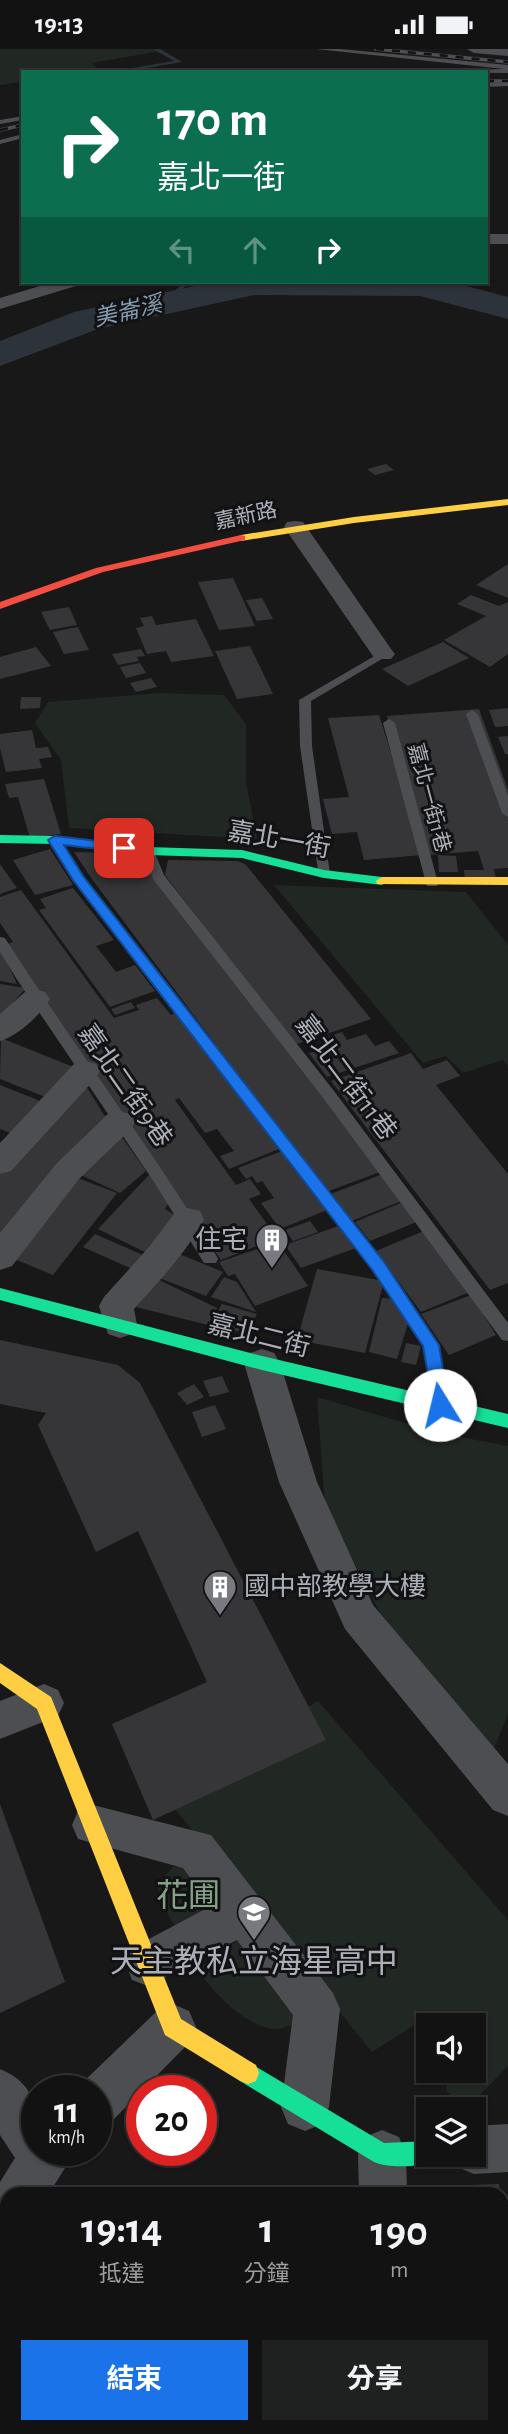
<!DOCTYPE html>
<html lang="zh-TW">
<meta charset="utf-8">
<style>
:root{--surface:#121212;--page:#1f2020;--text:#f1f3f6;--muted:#9c9e9f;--line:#313232;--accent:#1a73e8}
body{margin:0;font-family:"Alegreya Sans","Noto Sans TC",sans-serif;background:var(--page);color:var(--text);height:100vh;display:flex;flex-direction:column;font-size:26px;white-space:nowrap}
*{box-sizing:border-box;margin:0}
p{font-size:23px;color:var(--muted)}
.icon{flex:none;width:38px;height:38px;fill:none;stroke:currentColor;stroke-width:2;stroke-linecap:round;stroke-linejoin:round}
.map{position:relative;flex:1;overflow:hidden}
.details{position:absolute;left:0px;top:2138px;width:509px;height:247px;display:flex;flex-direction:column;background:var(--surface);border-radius:21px 21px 0 0;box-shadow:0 2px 5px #0004,0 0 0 2px var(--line)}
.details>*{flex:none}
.hud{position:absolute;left:21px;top:21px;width:467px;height:214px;border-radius:0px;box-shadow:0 2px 5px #0004,0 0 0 2px var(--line);background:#0b6e4f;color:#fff;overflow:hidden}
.controls{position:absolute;left:416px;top:1964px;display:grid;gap:14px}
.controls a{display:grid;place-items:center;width:70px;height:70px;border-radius:0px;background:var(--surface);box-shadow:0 2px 5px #0004,0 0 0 2px var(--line);font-size:35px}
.speed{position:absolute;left:21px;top:2026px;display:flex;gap:14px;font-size:35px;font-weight:700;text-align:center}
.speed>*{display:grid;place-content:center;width:91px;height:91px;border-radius:50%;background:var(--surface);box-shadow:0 2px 5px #0004,0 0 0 2px var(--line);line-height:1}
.speed small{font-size:18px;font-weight:400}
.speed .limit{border:10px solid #d22;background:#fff;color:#111}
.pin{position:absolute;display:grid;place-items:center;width:60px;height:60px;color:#fff;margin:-30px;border-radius:14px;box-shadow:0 4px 10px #0006}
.me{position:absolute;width:77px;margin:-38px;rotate:351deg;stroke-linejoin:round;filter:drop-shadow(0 0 5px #0008)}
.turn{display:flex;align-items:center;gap:24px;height:147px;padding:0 21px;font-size:32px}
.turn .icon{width:91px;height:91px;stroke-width:2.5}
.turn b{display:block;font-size:49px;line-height:60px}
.lanes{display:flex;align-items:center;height:66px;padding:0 21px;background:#0003;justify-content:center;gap:35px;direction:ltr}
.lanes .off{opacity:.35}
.eta{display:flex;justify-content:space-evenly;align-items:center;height:119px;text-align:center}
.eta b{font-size:42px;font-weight:700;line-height:49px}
.action{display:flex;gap:14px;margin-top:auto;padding:14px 21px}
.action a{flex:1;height:80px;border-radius:0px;background:var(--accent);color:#fff;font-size:28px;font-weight:700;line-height:80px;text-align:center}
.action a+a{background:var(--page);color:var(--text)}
.status{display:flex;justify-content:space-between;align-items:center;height:49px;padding:0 35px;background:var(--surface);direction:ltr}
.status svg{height:19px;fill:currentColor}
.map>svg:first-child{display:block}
</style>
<div class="status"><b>19:13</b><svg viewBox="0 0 49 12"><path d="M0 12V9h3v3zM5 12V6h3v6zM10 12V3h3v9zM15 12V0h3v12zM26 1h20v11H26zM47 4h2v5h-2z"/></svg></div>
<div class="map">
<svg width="508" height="2385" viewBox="0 0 508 2385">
<rect width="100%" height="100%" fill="#181818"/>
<g fill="#212722">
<polygon points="0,0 158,0 161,2 92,14 99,22 23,23 23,33 0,36"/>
<polygon points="160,644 224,646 246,675 246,733 257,790 69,779 61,711 35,674 48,653"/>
<polygon points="274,836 466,843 508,896 508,1017 503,1011 463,1024 446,1007 423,1014"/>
<polygon points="317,1348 439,1384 508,1397 508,1665 490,1709 379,1562 325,1457"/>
<polygon points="318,1652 508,1871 508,2017 467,2059 446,2042 448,2021 474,2021 474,1976 441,1976 427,1968 372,2003 161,1743"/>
<polygon points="190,1817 224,1858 178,1883 164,1858 157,1836 173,1818"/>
<path d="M245,1886L290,1940L295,1975C290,1976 284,1979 279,1980C248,1981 212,1943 198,1920Z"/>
<polygon points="63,2378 206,2378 207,2385 64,2385"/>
</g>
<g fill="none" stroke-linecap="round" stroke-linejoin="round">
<g fill="#2c333a" fill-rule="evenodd">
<polygon points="153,0 160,0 182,13 123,23 109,23 174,12"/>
<polygon points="356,233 362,233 362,235 357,236"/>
<polygon points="182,235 187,236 165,256 161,256 161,254"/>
</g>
<polygon fill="#2c333a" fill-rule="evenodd" points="213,233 451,233 508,248 508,270 420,247 254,246 98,280 0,317 0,292 74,263"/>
</g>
<g fill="#363638">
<polygon points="386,415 394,421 375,426 367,420"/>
<polygon points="508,515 508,549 476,536"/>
<polygon points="233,529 255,577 219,581 198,533"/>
<polygon points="471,546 499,557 508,553 508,605 490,618 444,591 486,567 457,555"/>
<polygon points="262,549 273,570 257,572 246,551"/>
<polygon points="69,558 77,576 50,581 41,563"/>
<polygon points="152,567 156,576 196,570 214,607 171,613 166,602 147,605 136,579 144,577 140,569"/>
<polygon points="78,578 89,601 64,605 53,583"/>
<polygon points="443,593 469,609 408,637 382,620"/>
<polygon points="250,597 273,645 237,650 215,602"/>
<polygon points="36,598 51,617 0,630 0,608"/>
<polygon points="141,600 145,607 137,608 139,612 118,616 112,605"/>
<polygon points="140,614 146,624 126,629 120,618"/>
<polygon points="151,629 157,638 136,643 130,634"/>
<polygon points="21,648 41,648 40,659 20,660"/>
<polygon points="508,659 508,677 495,678 489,661"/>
<polygon points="479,660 508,741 508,819 494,820 496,830 465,831 464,821 484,821 478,802 428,806 387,667"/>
<polygon points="379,666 423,806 364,811 357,783 332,785 323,750 349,748 328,669"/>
<polygon points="32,681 36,699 48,698 52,708 39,710 42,719 6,723 0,699 0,685"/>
<polygon points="508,687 508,705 505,705 498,688"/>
<polygon points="44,730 61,785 30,789 18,748 9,749 5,735"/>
<polygon points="50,800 73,836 35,846 13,811"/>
<polygon points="74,803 113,804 123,821 143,815 262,965 380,1123 326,1143 92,830"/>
<polygon points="438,806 456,807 458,823 439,823"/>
<polygon points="168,811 238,812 246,816 371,970 294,996 165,826"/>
<polygon points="0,815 12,832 17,839 0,845"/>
<polygon points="73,839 114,891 96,897 116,923 135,916 155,942 110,958 39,861 46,859 40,850"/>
<polygon points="21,841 114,969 139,961 136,956 157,949 171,966 175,964 279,1100 229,1120 220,1107 234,1102 217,1080 205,1084 179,1049 175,1051 236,1136 250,1130 261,1145 249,1150 277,1189 221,1211 5,896 13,893 0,874 0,848"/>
<polygon points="0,898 17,935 0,932"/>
<polygon points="0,935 26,939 0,968"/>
<polygon points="131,953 135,959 115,966 111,960"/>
<polygon points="342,983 347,991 366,985 375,997 389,992 399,1004 327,1028 309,1004 330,997 324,989"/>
<polygon points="1,989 81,1021 53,1051 0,1030"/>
<polygon points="411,1004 423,1020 447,1011 460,1027 436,1036 508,1125 508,1234 490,1241 331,1032"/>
<polygon points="0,1036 48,1055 18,1087 0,1080"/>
<polygon points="86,1037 104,1066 113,1069 0,1188 0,1118"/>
<polygon points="117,1081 146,1122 120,1144 72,1122"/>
<polygon points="282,1102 327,1161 280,1180 261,1154 274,1149 262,1132 257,1134 252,1127 246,1130 238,1119"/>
<polygon points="383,1125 404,1151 349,1173 328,1146"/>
<polygon points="70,1126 117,1144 53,1226 5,1206"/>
<polygon points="149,1126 171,1150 165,1160 184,1172 153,1207 98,1180"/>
<polygon points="403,1153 419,1172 370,1192 355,1173"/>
<polygon points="310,1172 318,1183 293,1192 285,1181"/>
<polygon points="341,1176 356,1199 301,1219 285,1196"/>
<polygon points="426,1181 472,1242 421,1263 376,1202"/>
<polygon points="95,1185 152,1210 141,1224 83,1198"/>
<polygon points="278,1193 308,1237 255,1257 235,1225 228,1227 219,1213"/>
<polygon points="172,1202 223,1223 206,1247 154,1227"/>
<polygon points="317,1220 384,1232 365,1304 297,1291"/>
<polygon points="149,1226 217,1259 208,1276 124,1255"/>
<polygon points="224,1228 237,1233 256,1263 211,1248"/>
<polygon points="471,1246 496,1286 449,1306 421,1265"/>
<polygon points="382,1249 396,1250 409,1271 397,1310 369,1303"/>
<polygon points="222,1255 257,1265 246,1285 211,1274"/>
<polygon points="0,1291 118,1316 140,1334 326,1691 153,1771 112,1675 207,1633 138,1482 96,1503 38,1376 46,1364 0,1355"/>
<polygon points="406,1294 421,1297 416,1316 401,1313"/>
<polygon points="222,1327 229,1343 210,1348 203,1332"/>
<polygon points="194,1335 204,1348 187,1356 177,1344"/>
<polygon points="215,1356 226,1380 202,1388 192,1363"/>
<polygon points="0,1755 65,1933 0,1964"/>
<polygon points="499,2135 500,2146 438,2146 438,2137"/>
<polygon points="502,2186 508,2186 508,2385 419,2385 419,2378 502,2378"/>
<polygon points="212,2378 320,2378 322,2385 214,2385"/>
</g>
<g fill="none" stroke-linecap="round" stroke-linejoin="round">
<g fill="#4d4e51" fill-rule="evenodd">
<polygon points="316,0 340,0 508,16 508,24 405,23 504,20"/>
<polygon points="508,33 508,37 486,38 486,34"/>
<polygon points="23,67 23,71 0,75 0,71"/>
<polygon points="23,85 23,89 0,95 0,91"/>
<polygon points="383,602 389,605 387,607 311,652 312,697 330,825 324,829 319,828 300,697 299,651"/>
<polygon points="472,661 478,665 508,747 508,768 502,764 466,665"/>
<polygon points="389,670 395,674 438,834 437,837 427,837 426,834 383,674"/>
<polygon points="55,787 59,788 83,826 385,1214 439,1296 450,1356 447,1361 441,1363 435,1361 423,1297 373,1222 72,831 49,791"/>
<polygon points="148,798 154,802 164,826 334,1042 508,1274 508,1292 502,1291 324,1050 153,830 142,802"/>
<path d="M0,888L5,889C73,996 150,1097 216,1206L218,1210L216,1214H204L154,1133L18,932L0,903Z"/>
</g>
<g fill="#4d4e51" fill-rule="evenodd">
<polygon points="467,0 508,0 508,7 474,4"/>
<rect x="486" y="185" width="22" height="10"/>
<polygon points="53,233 79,233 76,237 0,260 0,249"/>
<polygon points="295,472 303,473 391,600 395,605 391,610 375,610 284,478 287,473"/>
<path d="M35,940L45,943L50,950C40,966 18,987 0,992V965L25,943Z"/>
<polygon points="85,1012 96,1015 100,1022 96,1029 11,1122 0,1125 0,1094 74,1015"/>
<polygon points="119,1062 130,1065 135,1073 130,1081 79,1130 12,1217 0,1221 0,1184 57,1114 108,1065"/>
<path d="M188,1159L200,1162L204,1171C186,1204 159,1232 134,1260L137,1276L132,1285L120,1289L108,1285L99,1257L104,1248L149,1198L176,1162Z"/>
<polygon points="262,1300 274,1304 280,1314 317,1433 373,1556 508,1715 508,1767 493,1761 345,1580 279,1433 244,1314 250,1304"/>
<polygon points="44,1635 58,1641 64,1654 58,1667 0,1690 0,1652"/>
<polygon points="93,1756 211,1786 333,1944 340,1960 329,2058 322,2075 305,2082 288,2075 281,2058 293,1966 237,1891 148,1937 132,1931 126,1915 132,1899 211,1857 183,1819 78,1790 72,1776 78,1762"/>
<polygon points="173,1955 189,1962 196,1978 189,1994 113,2071 96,2078 96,2042 77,2042 79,2037 157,1962"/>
<path d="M0,2020C40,2037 37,2064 37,2102H72L65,2119L48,2146H7V2165L0,2159V2133L15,2109L0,2086Z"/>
<polygon points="508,2075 508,2123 474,2125 457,2118 452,2105 474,2105 474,2077"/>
<polygon points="382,2081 399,2088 406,2105 407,2146 359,2146 358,2105 365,2088"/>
<polygon points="37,2378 89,2378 90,2385 38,2385"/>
<polygon points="316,2378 420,2378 420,2385 319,2385"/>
</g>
<g fill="#16e098" fill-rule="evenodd">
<polygon points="0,786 55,787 148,798 242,801 324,821 382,828 388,832 382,836 324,829 242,809 148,806 55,795 0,794"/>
<polygon points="0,1239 262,1307 508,1365 508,1379 262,1321 0,1251"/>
<path d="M248,2013L384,2094L429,2092V2105H439L437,2111C421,2118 390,2120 374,2113L240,2032L237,2024L240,2016Z"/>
</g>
<g fill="#ffcf43" fill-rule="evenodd">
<polygon points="508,450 508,456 354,474 241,492 236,489 241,486 354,468"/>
<polygon points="382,828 508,828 508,836 377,835 376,832"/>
<polygon points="0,1614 51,1648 181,1970 256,2016 259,2024 256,2032 248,2035 240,2032 165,1986 37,1660 0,1634"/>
</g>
<polygon fill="#f24e42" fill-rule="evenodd" points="241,486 245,487 245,491 103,523 0,560 0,553 96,519"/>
<defs>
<g id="rail">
<polyline points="376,0 508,13"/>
<polyline points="486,32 508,32"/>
<polyline points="0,81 23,76"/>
</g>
</defs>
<use href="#rail" stroke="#4e4f51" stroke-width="3.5"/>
<use href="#rail" stroke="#121214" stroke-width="2.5" stroke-dasharray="8" stroke-linecap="butt"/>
</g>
<polygon fill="#1a73e8" stroke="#114b97" stroke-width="2" points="55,787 124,795 131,799 124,803 64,796 83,827 384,1213 439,1296 449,1356 447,1360 434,1360 423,1297 373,1222 73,831 48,791"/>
<defs>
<symbol id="building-pin" viewBox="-11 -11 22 30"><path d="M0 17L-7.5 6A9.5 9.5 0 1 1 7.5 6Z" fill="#787a80" stroke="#121214"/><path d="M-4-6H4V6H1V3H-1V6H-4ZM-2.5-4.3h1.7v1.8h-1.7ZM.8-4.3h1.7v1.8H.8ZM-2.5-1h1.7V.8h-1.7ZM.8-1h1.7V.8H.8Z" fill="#fff"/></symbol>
<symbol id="school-pin" viewBox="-11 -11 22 30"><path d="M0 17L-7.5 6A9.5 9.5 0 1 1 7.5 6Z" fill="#787a80" stroke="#121214"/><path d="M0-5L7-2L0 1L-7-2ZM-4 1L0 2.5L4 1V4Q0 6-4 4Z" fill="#fff"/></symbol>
</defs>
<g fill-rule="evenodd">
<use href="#building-pin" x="253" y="1172" width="38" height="52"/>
<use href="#building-pin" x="201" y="1519" width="38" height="52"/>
<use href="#school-pin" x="235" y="1844" width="38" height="52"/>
</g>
<g text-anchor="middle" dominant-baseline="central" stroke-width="6" stroke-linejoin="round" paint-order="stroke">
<g font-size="21" fill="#abafb8" stroke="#121214">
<text transform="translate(246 467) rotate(-12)">嘉新路</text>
<text transform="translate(429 749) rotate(75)">嘉北一街1巷</text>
</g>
<g font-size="23" font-style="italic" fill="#849cb1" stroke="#121214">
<text transform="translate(128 263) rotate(-13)">美崙溪</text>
</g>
<g font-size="26" fill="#abafb8" stroke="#121214">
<text transform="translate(279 791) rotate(10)">嘉北一街</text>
<text transform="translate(346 1029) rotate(53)">嘉北二街11巷</text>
<text transform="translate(125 1037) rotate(55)">嘉北二街9巷</text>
<text transform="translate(259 1287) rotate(14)">嘉北二街</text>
</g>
<g font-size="26" fill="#abafb8" stroke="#121214" text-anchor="end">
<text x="247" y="1191">住宅</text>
<text x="244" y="1538" text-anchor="start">國中部教學大樓</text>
</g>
<g font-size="32" fill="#83a284" stroke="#121214">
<text x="188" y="1847">花圃</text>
</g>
<g font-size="32" fill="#abafb8" stroke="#121214">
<text x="254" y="1913">天主教私立海星高中</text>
</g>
</g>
</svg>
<div class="controls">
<a><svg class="icon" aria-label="sound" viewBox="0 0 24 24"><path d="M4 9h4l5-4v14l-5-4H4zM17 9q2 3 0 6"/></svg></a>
<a><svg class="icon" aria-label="layers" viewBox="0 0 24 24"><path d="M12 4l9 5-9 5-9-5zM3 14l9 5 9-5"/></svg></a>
</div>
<div class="speed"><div>11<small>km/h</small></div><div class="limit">20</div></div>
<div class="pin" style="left:124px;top:799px;background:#d93025"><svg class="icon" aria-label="arrive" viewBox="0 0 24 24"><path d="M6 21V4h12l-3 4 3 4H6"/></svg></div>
<svg class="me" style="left:440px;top:1356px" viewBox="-20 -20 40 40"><circle r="19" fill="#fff"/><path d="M0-13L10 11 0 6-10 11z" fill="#1a73e8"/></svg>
<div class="hud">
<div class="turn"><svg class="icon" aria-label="right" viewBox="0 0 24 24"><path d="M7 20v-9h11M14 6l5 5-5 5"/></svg><div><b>170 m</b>嘉北一街</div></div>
<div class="lanes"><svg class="icon off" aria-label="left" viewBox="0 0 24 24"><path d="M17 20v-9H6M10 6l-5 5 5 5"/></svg><svg class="icon off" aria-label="ahead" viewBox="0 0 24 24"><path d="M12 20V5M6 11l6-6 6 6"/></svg><svg class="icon" aria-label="right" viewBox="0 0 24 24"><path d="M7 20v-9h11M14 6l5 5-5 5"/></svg></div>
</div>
<section class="details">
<div class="eta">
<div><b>19:14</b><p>抵達</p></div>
<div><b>1</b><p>分鐘</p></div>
<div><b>190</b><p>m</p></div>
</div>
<div class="action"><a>結束</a><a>分享</a></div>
</section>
</div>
